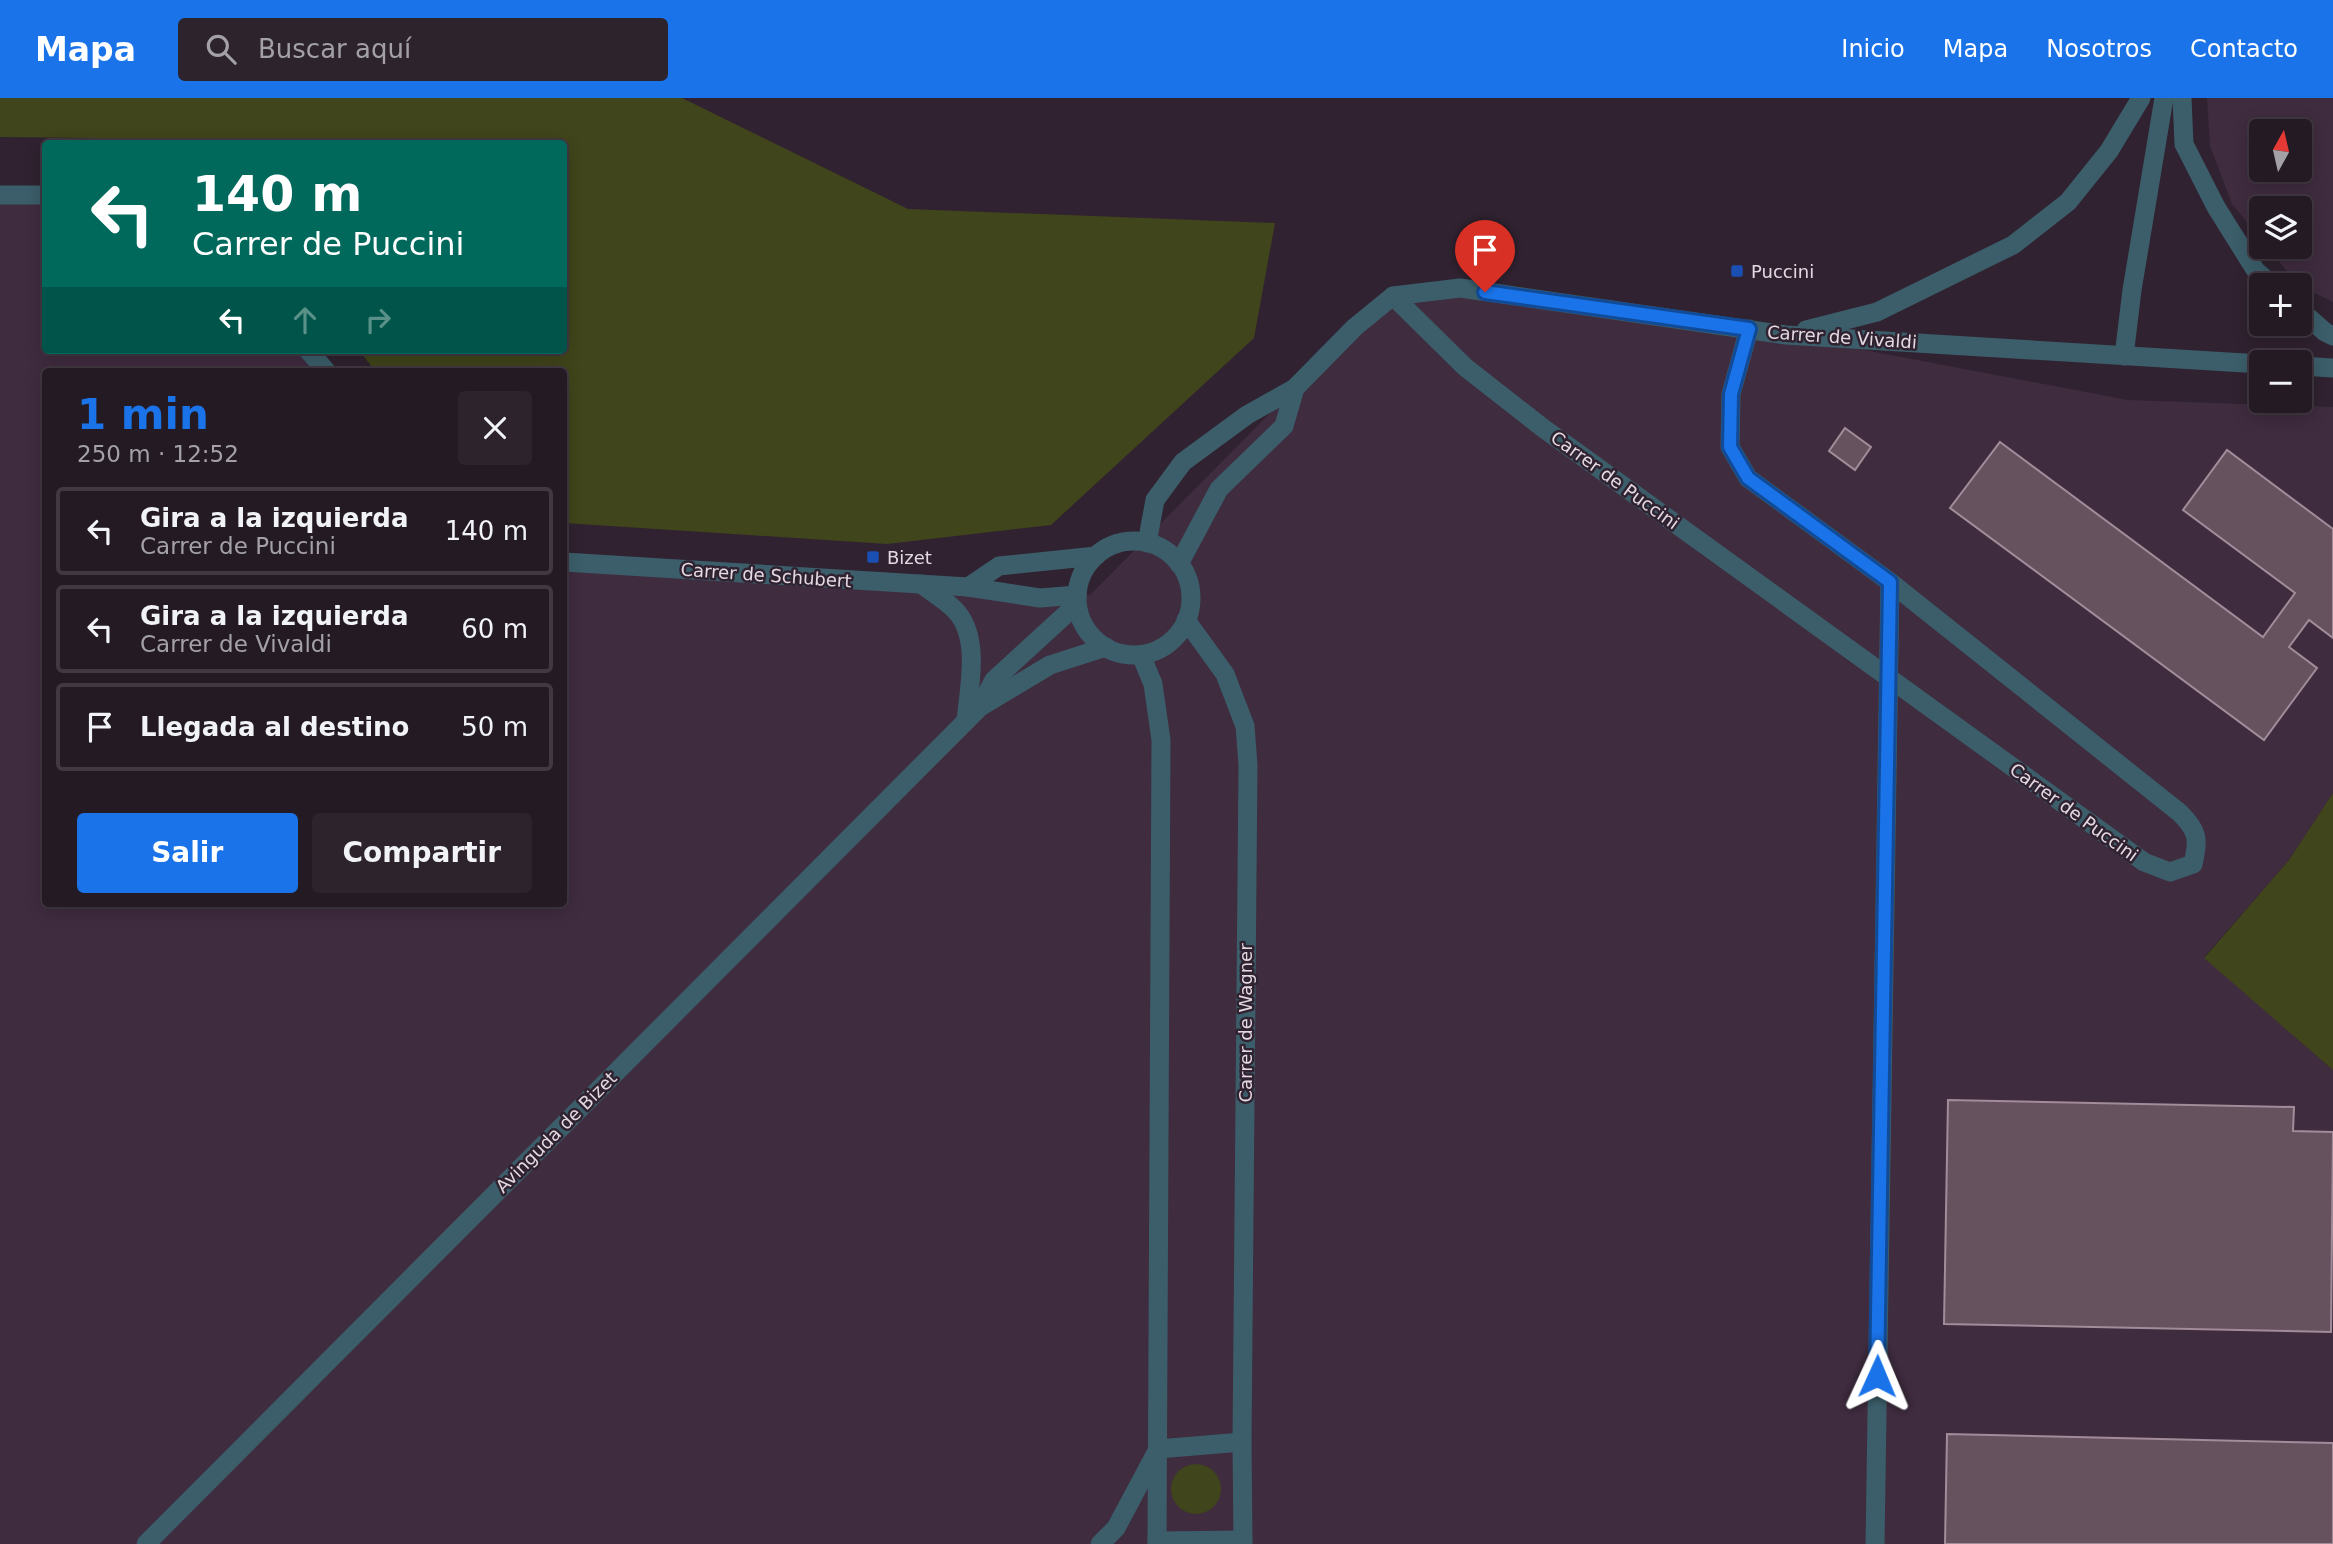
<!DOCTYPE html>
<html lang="es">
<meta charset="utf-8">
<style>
:root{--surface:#241a24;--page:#2c232c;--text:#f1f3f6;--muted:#a3a1a6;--line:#413841;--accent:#1a73e8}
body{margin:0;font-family:"DejaVu Sans",sans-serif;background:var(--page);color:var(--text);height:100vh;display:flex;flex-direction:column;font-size:26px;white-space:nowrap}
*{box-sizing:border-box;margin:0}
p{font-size:23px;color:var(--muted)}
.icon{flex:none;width:38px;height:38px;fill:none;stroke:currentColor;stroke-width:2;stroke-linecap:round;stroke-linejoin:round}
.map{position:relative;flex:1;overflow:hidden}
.drawer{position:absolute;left:42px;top:270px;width:525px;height:539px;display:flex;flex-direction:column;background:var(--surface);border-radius:7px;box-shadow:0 4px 18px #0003,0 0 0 2px var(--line)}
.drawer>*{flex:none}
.top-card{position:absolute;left:42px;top:42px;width:525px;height:214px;border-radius:7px;box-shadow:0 4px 18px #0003,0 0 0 2px var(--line);background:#00695c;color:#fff;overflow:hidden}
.needle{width:46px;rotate:8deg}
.buttons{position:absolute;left:2249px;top:21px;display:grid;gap:14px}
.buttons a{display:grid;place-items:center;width:63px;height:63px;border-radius:7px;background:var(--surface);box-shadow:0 4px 18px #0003,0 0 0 2px var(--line);font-size:35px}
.pin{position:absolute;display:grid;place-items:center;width:60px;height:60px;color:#fff;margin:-72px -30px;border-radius:50% 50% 50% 0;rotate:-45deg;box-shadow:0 0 7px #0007}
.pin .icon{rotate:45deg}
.me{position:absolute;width:77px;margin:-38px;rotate:1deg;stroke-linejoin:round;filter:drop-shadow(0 0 5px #0008)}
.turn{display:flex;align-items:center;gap:24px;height:147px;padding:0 35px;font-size:32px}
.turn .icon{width:91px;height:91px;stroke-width:2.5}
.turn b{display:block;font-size:49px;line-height:60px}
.lanes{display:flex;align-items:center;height:66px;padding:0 35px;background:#0003;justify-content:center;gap:35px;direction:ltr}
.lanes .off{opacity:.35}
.round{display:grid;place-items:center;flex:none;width:74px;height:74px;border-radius:7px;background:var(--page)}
.head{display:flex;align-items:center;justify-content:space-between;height:119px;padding:0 35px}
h1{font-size:42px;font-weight:800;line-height:52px;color:var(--accent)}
.primary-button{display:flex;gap:14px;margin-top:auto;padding:14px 35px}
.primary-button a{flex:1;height:80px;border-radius:7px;background:var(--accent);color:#fff;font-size:28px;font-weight:800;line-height:80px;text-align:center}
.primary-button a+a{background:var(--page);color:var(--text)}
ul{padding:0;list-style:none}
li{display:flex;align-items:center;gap:21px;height:88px;margin:0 14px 10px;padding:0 21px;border:4px solid var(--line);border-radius:7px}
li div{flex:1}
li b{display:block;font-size:26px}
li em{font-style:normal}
header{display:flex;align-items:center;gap:42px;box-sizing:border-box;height:98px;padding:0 35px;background:var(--accent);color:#fff}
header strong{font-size:33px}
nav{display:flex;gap:38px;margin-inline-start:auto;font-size:24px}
.search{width:490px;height:63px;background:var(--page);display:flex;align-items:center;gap:18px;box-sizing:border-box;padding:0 24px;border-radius:7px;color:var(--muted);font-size:26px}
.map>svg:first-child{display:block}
</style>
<header>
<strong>Mapa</strong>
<div class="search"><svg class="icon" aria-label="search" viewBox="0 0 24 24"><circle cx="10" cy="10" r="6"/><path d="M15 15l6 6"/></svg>Buscar aquí</div>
<nav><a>Inicio</a><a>Mapa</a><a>Nosotros</a><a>Contacto</a></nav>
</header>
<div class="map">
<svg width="2333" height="1446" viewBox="0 0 2333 1446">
<rect width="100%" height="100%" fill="#302230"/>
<g fill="#3f2c3f" fill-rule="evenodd">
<path d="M2207,0H2333V204L2298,187L2267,149H2300V110H2261V141L2232,106L2210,48ZM2261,33H2300V72H2261Z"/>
<polygon points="0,96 45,97 46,252 308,252 326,273 46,273 46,805 564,805 564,464 1090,497 1355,229 1393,198 1460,190 1786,237 2128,302 2333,309 2333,695 2289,762 2204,859 2333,972 2333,1446 0,1446"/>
</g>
<g fill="#41451b">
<polygon points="0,0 682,0 908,111 1275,125 1254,240 1051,427 887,446 564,425 564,273 375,273 359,252 564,252 564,46 204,46 201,41 0,39"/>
<polygon points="2333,695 2333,972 2204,860 2289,762"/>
<circle cx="1196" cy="1391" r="25"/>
</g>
<g fill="#66525f" stroke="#a28c9a" stroke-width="2">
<polygon points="1845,330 1871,349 1855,372 1829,353"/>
<polygon points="2000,344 2263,539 2295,495 2183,412 2227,352 2333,431 2333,540 2309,522 2289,549 2317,570 2264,642 1950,410"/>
<polygon points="1948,1002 2294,1009 2293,1033 2333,1034 2331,1234 1944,1226"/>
<polygon points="1947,1336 2333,1345 2333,1446 1945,1446"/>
</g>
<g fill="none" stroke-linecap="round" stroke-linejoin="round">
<g stroke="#3b5e6a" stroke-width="19">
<polyline points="2182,0 2184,46 2216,109 2256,173 2272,187"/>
<polyline points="0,97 46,97"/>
<path d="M1393,198L1465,269L1543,330L2144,764L2170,774L2193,766C2199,741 2198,733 2180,715L1890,484L1748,380L1730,349L1731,296L1749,231"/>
<polyline points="2300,212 2325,234 2333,238"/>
<polyline points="1806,232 1877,214 2013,147 2068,104 2109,53 2141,0"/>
<polyline points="308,252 326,273"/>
<polyline points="2124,258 2132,192 2164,0"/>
<polyline points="2300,268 2333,270"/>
<circle cx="1134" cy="500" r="57"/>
<polyline points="1147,445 1155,402 1183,364 1247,317 1295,290 1355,229 1393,198 1460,190 1786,237 2261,266"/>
<polyline points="564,464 968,489 1040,500 1077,497"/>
<polyline points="1179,466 1219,391 1284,328 1295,290"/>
<path d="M921,486C932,494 945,502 955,512C981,539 969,589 966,623"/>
<polyline points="968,489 999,468 1096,458"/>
<polyline points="1186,522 1225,576 1245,628 1248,667 1242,1344 1243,1446"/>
<polyline points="1141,557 1153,586 1161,642 1157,1446"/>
<polyline points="980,608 994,582 1077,506"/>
<polyline points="1158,1351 1242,1344"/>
<polyline points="1157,1443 1243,1442"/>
<polyline points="146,1446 980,609 1050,567 1106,549"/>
<polyline points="1100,1446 1116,1430 1156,1355"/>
<polyline points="1875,1446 1890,484"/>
</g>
</g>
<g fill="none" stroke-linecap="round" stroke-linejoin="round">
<defs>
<polyline id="route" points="1485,194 1749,231 1731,296 1730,349 1748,380 1890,484 1877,1278"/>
</defs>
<use href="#route" stroke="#114b97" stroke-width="18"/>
<use href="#route" stroke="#1a73e8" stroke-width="12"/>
</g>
<g fill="#1a4fb4" stroke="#302230" stroke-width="2.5">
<rect x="1730" y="166" width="14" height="14" rx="3.5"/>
<rect x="866" y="452" width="14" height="14" rx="3.5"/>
</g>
<g text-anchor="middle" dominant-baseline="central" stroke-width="5" stroke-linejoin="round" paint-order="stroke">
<g font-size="18" fill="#e3d9e2" stroke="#302230" text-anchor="start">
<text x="1751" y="173">Puccini</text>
<text x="887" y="459">Bizet</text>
</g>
<g font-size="18" fill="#e3d9e2" stroke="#302230">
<text transform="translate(1842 239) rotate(4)">Carrer de Vivaldi</text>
<text transform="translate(1615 382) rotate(36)">Carrer de Puccini</text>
<text transform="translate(766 477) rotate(4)">Carrer de Schubert</text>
<text transform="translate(2074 714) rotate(36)">Carrer de Puccini</text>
<text transform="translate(1245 925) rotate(-90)">Carrer de Wagner</text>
<text transform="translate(556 1034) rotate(-45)">Avinguda de Bizet</text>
</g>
</g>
</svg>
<div class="buttons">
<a><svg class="needle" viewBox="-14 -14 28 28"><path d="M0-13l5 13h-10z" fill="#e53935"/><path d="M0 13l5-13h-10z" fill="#a3a1a6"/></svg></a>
<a><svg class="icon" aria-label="layers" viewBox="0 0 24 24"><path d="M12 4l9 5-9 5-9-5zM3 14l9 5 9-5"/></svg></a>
<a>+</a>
<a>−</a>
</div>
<div class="pin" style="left:1485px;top:194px;background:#d93025"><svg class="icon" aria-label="arrive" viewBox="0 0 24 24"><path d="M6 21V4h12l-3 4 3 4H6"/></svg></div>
<svg class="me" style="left:1877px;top:1278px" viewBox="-20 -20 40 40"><path d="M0-17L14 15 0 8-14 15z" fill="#1a73e8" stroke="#fff" stroke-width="4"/></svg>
<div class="top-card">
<div class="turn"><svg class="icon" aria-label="left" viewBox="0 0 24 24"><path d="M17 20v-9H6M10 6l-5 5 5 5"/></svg><div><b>140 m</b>Carrer de Puccini</div></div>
<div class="lanes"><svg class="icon" aria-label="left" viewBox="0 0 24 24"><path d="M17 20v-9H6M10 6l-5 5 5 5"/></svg><svg class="icon off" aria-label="ahead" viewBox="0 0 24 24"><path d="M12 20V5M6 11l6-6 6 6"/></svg><svg class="icon off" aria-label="right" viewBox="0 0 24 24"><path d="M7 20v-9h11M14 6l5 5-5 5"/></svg></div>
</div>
<section class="drawer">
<div class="head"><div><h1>1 min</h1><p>250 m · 12:52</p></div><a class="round"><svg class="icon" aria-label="close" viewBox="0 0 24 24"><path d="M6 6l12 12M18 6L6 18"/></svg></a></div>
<ul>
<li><svg class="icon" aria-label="left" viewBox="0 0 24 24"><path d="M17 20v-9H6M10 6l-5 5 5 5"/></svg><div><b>Gira a la izquierda</b><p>Carrer de Puccini</p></div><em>140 m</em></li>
<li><svg class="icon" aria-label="left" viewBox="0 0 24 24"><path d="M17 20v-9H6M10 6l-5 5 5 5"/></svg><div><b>Gira a la izquierda</b><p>Carrer de Vivaldi</p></div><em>60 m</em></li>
<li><svg class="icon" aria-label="arrive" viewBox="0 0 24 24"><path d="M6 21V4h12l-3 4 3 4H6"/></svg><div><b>Llegada al destino</b></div><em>50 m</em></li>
</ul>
<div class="primary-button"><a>Salir</a><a>Compartir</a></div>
</section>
</div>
